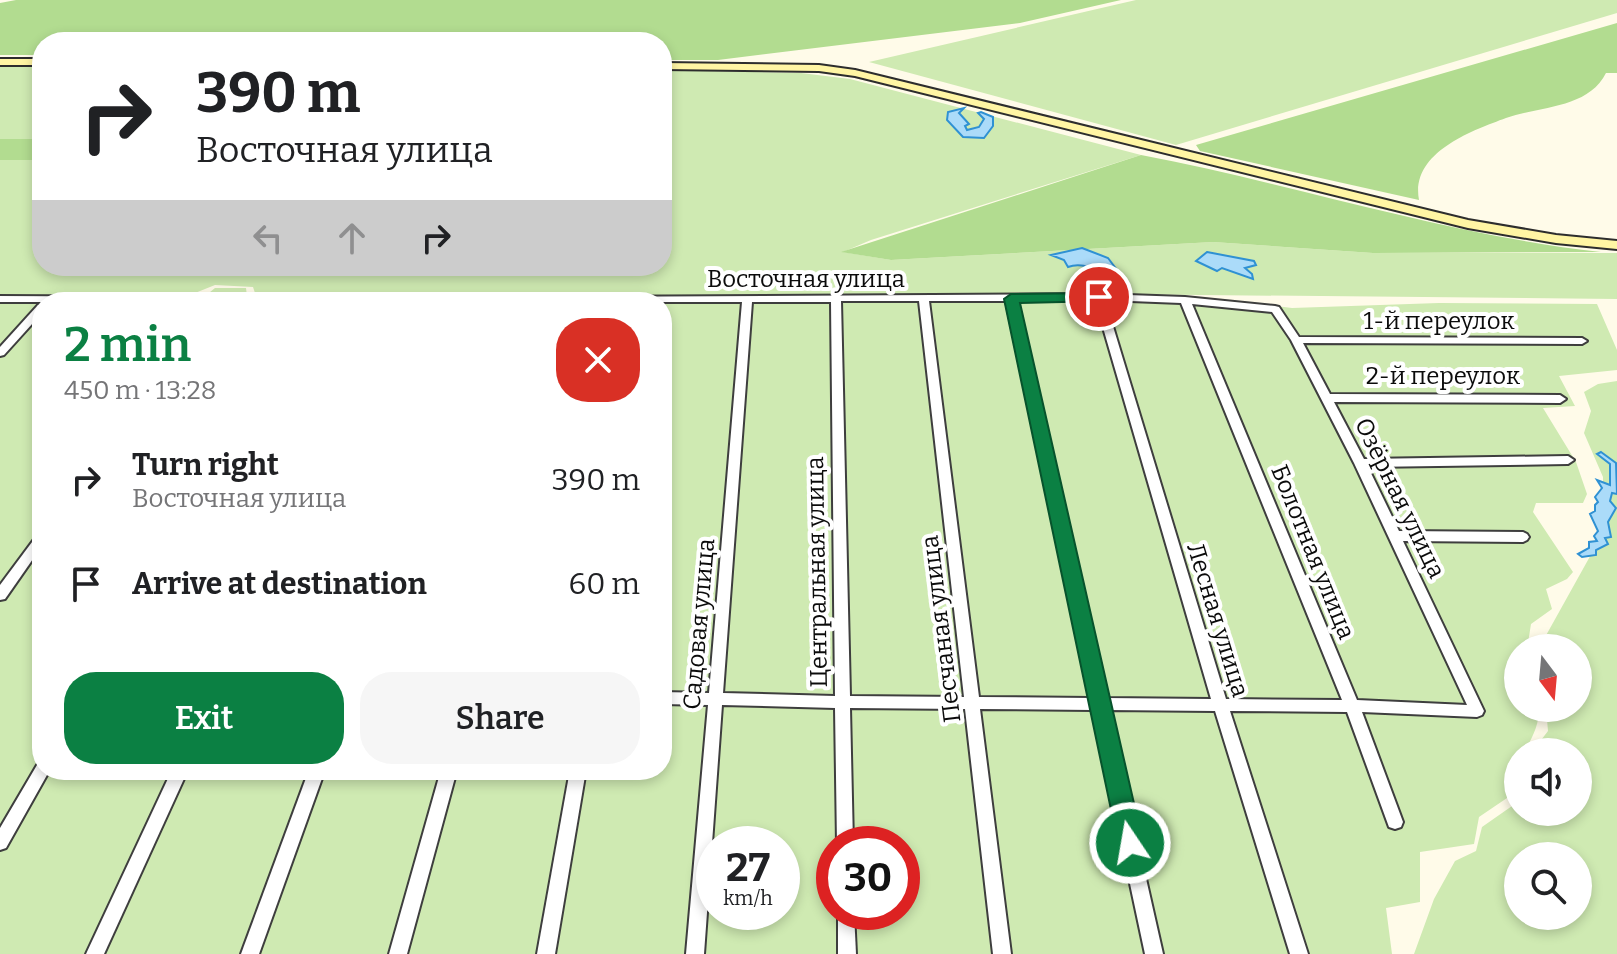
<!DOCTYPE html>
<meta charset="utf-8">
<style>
:root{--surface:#fff;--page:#f6f6f6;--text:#202124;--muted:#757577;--accent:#0b8043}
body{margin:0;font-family:Bitter,serif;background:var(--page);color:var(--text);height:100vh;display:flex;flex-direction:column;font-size:30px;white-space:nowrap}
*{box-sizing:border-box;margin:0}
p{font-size:26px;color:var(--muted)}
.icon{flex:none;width:44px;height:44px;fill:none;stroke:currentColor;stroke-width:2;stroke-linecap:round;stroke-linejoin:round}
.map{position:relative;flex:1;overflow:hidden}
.drawer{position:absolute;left:32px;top:292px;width:640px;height:488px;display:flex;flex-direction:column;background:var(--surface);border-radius:32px;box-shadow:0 4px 12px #0003}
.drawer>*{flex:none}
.top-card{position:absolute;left:32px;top:32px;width:640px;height:244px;border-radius:32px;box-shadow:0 4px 12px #0003;background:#fff;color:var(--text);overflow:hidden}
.needle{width:52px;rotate:164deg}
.fabs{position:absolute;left:1504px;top:634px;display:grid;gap:16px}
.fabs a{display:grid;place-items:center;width:88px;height:88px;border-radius:50%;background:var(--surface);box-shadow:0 4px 12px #0003;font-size:40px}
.speed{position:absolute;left:696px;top:826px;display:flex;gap:16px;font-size:40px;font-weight:700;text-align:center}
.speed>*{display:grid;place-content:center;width:104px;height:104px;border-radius:50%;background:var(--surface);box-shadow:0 4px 12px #0003;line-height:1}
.speed small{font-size:20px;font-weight:400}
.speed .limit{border:12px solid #d22;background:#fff;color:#111}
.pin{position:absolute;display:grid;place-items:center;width:68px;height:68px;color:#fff;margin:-34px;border:4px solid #fff;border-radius:50%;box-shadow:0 2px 8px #0007}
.me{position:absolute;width:88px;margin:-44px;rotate:348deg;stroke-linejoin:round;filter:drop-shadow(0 0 6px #0008)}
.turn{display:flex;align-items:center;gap:28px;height:168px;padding:0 32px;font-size:36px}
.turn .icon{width:104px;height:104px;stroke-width:2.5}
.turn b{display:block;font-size:56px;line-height:68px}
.lanes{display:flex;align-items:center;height:76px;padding:0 32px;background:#0003;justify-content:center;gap:40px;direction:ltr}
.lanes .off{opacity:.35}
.round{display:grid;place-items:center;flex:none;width:84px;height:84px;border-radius:32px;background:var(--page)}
.overview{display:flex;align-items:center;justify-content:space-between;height:136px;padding:0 32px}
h1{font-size:48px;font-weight:600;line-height:60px;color:var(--accent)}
.action{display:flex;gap:16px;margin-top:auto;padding:16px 32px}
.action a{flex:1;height:92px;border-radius:32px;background:var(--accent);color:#fff;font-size:32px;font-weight:600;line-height:92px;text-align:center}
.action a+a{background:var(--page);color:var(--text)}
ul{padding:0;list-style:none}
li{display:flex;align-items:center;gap:24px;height:104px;padding:0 32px}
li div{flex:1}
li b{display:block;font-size:30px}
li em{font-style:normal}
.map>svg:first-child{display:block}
</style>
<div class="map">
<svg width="1617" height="954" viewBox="0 0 1617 954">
<rect width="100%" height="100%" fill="#fffbe9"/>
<g fill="#cfeab2" fill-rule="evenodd">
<polygon points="1136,0 1617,0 1617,13 1176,145 869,62"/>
<path d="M0,65L42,66V266H662V70L801,73L850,79L1141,155L871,240L843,252L891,260L1213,242L1373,253H1617V299L1105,294L1200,297L1292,308L1439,303L1597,304L1617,350V370L1559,376L1575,406L1543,408L1576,462L1587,494L1583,503H1536L1533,512L1573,572L1567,579L1546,589L1552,609L1531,624L1528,643L1518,648V708H1538C1541,722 1531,740 1524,752H1518V761L1510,773L1507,798L1479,817L1474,844L1420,852V902L1386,908L1392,954H0V303L42,304V524L38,530H42V770H662V302L204,297L215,288H246L247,296H256L253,287L215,285L185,297L0,295ZM714,844H782V912H714ZM834,844H902V912H834Z"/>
<path d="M1617,381V954H1414L1434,899L1455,861L1476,851L1482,827L1512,806L1518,768V812H1578V752H1532L1548,731L1546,708H1578V648H1539L1603,533V477L1584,433L1591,411L1584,392L1598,384ZM1518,856H1578V916H1518Z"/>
</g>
<g fill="#b2dc90">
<polygon points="16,0 1121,0 1020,23 718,60 662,60 662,42 42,42 42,55 0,55 0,3"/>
<path d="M1617,23V73H1606C1588,109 1539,106 1506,118C1471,131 1410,153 1419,200L1200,151L1196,145Z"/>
<rect x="0" y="139" width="42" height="21"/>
<path d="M1141,155C1294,184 1447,235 1601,252L1373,253L1213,242L891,260L841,252Z"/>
</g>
<g fill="#abdbf9" stroke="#2f91d3" stroke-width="2">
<polygon points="964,108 959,113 969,124 965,126 967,130 979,127 984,119 978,113 981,112 993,117 993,126 984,138 963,137 947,120 948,112"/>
<path d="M1082,248L1108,258L1117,270C1100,276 1086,260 1068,267L1064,260L1051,255Z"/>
<polygon points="1207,252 1254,261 1256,265 1245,268 1252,274 1253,279 1222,268 1217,271 1196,261"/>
<polygon points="1601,452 1616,463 1617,494 1612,493 1610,501 1616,508 1608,522 1611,537 1605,538 1608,544 1596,550 1596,555 1582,557 1578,554 1589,548 1589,542 1597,541 1594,536 1598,531 1590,514 1595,511 1595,505 1598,502 1595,497 1602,488 1597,480 1610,485 1610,464 1597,454"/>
</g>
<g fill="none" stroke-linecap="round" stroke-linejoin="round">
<defs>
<g id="street">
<path d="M1099,294L1185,297L1275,306L1279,307L1299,337L1582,338L1587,341L1582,344L1303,343L1330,394L1560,395L1566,399L1560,403L1334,402L1364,459L1568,456L1574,460L1568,464L1368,467L1399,531L1523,532L1527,534L1529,537L1527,540L1523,542L1403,541L1484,711L1482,715L1477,717L1362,712L1403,822L1401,827L1395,829L1389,827L1347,712L1230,711L1308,954H1290L1215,711L1108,710L1163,954H1145L1093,710L980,709L1011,954H993L965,709L850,708L853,844H837L835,708L722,705L704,954H686L708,705L662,704V692L709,693L742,302H0V296L398,298ZM1016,300H1095L1211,699L1105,698ZM1105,300L1181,303L1342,700L1226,699ZM841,301H919L964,697L850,696ZM929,301H1006L1091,698L979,697ZM752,302H831L835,696L723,693ZM1192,304L1272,312L1291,340L1354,463L1467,705L1357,700Z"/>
<polygon points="42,304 42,313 4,355 0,356 0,347 38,305"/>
<polygon points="42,532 42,546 5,599 0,600 0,585 38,534"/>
<polygon points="42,763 42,770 50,770 47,775 6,848 0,850 0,828 37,765"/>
<polygon points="172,770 188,770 104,954 86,954"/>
<polygon points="309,770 325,770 259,954 241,954"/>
<polygon points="441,770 457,770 407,954 389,954"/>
<polygon points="570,770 586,770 555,954 537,954"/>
<polygon points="838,912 854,912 856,954 838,954"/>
</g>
<g id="secondary">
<rect x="0" y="59" width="42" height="6"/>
<polygon points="662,63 819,65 855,70 1468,220 1556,235 1617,241 1617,249 1556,243 1468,228 855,76 819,71 662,69"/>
</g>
</defs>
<use href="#street" stroke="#3e3e3e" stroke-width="4"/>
<use href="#secondary" stroke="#2d2d2d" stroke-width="4"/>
<use href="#street" fill="#fff" fill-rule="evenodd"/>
<use href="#secondary" fill="#fff5a4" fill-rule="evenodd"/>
</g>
<polygon fill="#0b8043" stroke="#07532c" stroke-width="2" points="1099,293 1104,294 1104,301 1020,303 1143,843 1139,850 1130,854 1122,850 1118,843 1004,299 1011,294"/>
<g text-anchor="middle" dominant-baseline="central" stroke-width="8" stroke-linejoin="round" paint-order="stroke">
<g font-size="24" fill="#0b0b0b" stroke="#fff">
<text x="806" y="279">Восточная улица</text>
<text x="1439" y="321">1-й переулок</text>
<text x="1443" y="376">2-й переулок</text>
<text transform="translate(1400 498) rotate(64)">Озёрная улица</text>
<text transform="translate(1313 552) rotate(68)">Болотная улица</text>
<text transform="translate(817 572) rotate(-91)">Центральная улица</text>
<text transform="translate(1218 620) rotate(73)">Лесная улица</text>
<text transform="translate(699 624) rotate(-85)">Садовая улица</text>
<text transform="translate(941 629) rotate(-97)">Песчаная улица</text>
</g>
</g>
</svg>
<div class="fabs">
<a><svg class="needle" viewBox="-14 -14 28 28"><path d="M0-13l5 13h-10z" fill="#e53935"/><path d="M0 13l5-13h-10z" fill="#757577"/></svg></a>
<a><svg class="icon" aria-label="sound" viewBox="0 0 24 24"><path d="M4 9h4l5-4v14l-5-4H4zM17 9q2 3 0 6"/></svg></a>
<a><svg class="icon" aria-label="search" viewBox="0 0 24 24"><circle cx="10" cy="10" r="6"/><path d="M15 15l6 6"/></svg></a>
</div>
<div class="speed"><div>27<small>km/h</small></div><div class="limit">30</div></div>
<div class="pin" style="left:1099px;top:297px;background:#d93025"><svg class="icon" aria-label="arrive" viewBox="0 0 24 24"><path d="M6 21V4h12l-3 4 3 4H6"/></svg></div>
<svg class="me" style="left:1130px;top:843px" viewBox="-20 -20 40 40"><circle r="17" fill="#0b8043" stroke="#fff" stroke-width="3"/><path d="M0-11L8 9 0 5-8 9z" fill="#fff"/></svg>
<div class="top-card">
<div class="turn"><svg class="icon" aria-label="right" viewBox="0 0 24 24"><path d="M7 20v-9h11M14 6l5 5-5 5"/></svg><div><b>390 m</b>Восточная улица</div></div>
<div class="lanes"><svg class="icon off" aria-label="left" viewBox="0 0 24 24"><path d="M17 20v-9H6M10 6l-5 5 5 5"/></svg><svg class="icon off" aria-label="ahead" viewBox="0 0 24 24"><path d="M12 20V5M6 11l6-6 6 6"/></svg><svg class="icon" aria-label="right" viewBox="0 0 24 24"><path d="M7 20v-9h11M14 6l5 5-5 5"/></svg></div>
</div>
<section class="drawer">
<div class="overview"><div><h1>2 min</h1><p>450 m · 13:28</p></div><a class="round" style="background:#d93025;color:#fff"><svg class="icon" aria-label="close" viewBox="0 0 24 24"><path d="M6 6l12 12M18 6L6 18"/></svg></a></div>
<ul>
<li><svg class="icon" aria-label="right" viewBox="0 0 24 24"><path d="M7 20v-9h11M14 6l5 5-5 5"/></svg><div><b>Turn right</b><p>Восточная улица</p></div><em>390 m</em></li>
<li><svg class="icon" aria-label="arrive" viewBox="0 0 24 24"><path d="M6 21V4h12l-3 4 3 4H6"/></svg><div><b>Arrive at destination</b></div><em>60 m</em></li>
</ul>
<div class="action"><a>Exit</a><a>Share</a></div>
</section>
</div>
